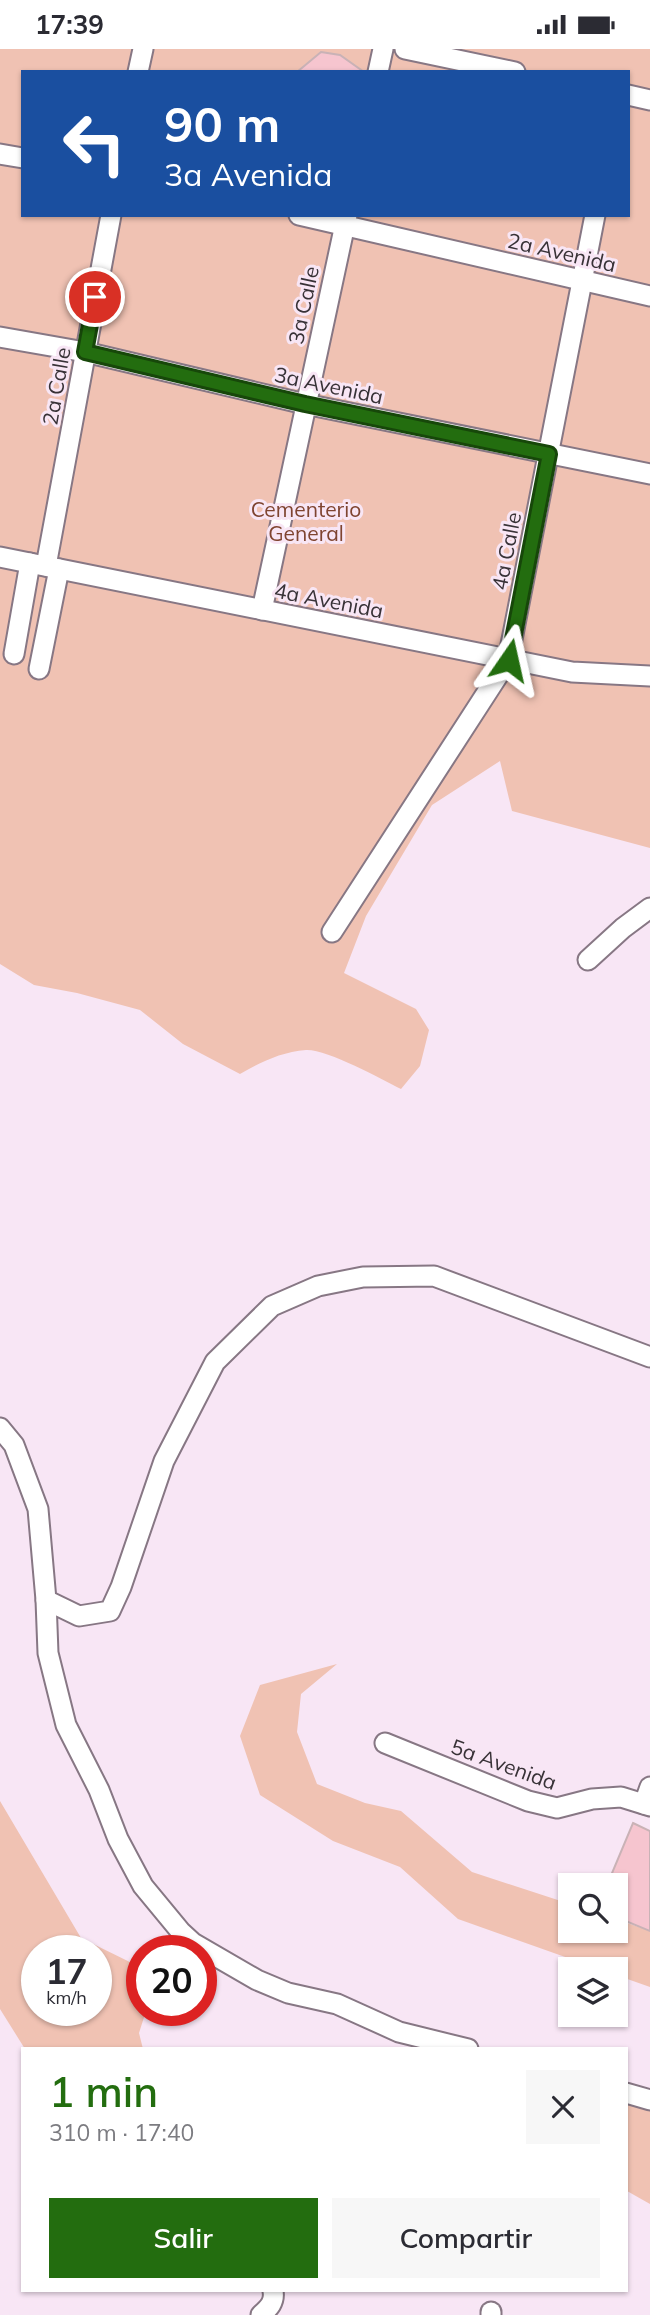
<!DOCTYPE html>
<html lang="es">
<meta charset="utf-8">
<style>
:root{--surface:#fff;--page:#f7f7f7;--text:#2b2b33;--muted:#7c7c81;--accent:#236d0f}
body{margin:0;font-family:Mulish,sans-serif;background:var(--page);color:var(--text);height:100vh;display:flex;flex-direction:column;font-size:26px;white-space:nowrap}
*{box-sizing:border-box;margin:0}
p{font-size:23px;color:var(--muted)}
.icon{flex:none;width:38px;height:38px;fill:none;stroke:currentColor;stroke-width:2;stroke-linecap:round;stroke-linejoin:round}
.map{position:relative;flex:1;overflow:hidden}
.details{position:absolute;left:21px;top:1998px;width:607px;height:245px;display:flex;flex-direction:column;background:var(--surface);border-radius:0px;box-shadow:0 2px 5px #0004}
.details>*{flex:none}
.banner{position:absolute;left:21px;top:21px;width:609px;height:147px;border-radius:0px;box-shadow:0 2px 5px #0004;background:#1a4fa0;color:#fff;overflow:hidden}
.buttons{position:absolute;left:558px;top:1824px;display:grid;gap:14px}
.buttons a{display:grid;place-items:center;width:70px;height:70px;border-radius:0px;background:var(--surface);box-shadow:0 2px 5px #0004;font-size:35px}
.speed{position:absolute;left:21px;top:1886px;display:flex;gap:14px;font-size:35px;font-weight:700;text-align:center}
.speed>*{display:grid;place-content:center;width:91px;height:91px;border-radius:50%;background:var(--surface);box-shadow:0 2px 5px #0004;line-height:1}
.speed small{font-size:18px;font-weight:400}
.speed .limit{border:10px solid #d22;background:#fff;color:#111}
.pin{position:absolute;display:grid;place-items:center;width:60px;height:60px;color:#fff;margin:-30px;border:4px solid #fff;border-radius:50%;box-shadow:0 2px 7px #0007}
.me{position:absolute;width:77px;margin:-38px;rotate:11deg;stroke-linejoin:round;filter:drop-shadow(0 0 5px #0008)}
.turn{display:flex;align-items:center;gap:24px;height:147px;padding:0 28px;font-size:32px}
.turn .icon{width:91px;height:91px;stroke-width:2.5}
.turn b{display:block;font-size:49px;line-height:60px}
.round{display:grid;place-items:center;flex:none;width:74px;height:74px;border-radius:0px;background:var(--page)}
.summary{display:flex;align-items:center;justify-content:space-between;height:119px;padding:0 28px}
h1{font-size:42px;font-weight:600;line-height:52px;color:var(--accent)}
.button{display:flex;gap:14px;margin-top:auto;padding:14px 28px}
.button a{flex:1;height:80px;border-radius:0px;background:var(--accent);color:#fff;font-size:28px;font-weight:600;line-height:80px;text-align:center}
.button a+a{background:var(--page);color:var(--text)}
.status{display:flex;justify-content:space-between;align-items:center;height:49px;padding:0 35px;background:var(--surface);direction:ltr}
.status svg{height:19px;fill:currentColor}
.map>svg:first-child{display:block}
</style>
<div class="status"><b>17:39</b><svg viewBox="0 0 49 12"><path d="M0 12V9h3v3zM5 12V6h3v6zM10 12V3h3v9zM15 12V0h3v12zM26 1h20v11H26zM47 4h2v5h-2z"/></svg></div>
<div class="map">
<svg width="650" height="2266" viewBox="0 0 650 2266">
<rect width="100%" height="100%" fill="#f8e6f5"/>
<g fill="#f0c2b3" fill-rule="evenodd">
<path d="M0,0H650V799L512,762L500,712L432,756L366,867L344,924L416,960L429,981L420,1017L401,1040C381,1030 327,1000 306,1001C281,1003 261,1013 240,1025L183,995L140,961L77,944L34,936L0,915ZM23,23H628V166H23Z"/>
<polygon points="337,1615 301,1645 297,1683 317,1735 365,1754 401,1762 472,1823 570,1855 570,1881 616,1881 616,1870 650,1882 650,1938 616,1926 616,1920 599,1920 458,1870 400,1818 333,1792 260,1746 240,1687 260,1636"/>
<path d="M0,1752L81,1889L142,1919V1962H146L139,1984L143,2000H25L0,1960ZM96,1902V1962H37V1902Z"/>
<polygon points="626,2053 650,2059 650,2155 627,2142"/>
</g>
<g fill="#f6c5cf" stroke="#c9b2b6" stroke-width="2">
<polygon points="321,3 340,6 364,23 297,23"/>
<polygon points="633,1774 650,1782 650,1882 616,1868 616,1836 607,1836"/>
</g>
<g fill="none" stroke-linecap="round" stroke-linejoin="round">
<defs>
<g id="minor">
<polyline points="405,0 515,23"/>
<polyline points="138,23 143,0"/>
<polyline points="378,23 383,0"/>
<polyline points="628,46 650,51"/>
<polyline points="0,105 23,109"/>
<polyline points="299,166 650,247"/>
<polyline points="0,288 85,303 305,355 650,425"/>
<polyline points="0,508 572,623 650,627"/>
<polyline points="46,517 111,166"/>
<polyline points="262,561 347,166"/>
<polyline points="14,605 30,514"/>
<polyline points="39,620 59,520"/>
<polyline points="332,883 508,611 595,166"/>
<polyline points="588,911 623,879 650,859"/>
<polyline points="0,1379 14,1396 38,1460 46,1551 79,1567 110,1562 121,1538 164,1412 215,1313 272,1257 318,1237 363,1228 434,1227 650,1308"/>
<polyline points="46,1551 48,1604 66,1676 99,1741 118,1790 143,1837 181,1883 193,1894 257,1931 288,1944 337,1955 399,1983 468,2000"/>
<polyline points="385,1694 528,1752 557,1759 592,1750 621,1748 650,1757"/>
<polyline points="644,1755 650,1738"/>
<polyline points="626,2044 650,2051"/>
<polyline points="491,2263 491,2266"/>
<path d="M261,2266C269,2259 275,2253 273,2242"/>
</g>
</defs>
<use href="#minor" stroke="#877784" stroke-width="23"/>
<use href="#minor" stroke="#fff" stroke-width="19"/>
</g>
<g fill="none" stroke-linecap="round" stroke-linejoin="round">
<defs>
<polyline id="route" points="95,248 85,303 305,355 549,405 509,611"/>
</defs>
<use href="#route" stroke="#17470a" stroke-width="18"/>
<use href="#route" stroke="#236d0f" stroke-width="12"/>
</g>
<g text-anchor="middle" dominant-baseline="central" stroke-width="6" stroke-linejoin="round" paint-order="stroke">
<g font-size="21" fill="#383237" stroke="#f8e6f5">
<text transform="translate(562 203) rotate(13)">2a Avenida</text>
<text transform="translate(303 256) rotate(-78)">3a Calle</text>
<text transform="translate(329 336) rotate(12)">3a Avenida</text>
<text transform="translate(56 337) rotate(-80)">2a Calle</text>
<text transform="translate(506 502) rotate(-79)">4a Calle</text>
<text transform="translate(329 551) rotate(11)">4a Avenida</text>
<text transform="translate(504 1715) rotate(20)">5a Avenida</text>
</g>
<g font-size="21" fill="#7f4430" stroke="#f8e6f5">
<text x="306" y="460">Cementerio<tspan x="306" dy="24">General</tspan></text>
</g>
</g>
</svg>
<div class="buttons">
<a><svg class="icon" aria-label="search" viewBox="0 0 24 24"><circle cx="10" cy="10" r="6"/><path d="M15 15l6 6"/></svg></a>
<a><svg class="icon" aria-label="layers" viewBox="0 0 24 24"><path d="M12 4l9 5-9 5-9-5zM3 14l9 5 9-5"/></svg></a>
</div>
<div class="speed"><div>17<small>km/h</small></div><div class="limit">20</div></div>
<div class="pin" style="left:95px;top:248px;background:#d93025"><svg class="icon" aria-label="arrive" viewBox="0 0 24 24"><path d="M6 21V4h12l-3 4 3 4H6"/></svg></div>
<svg class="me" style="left:509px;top:611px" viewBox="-20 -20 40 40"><path d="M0-17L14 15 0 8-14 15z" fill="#236d0f" stroke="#fff" stroke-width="4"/></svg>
<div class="banner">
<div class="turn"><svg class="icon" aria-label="left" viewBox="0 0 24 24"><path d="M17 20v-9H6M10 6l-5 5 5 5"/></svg><div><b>90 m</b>3a Avenida</div></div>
</div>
<section class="details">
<div class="summary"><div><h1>1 min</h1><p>310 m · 17:40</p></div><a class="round"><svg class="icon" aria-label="close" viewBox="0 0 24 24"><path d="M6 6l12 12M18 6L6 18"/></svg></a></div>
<div class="button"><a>Salir</a><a>Compartir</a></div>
</section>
</div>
